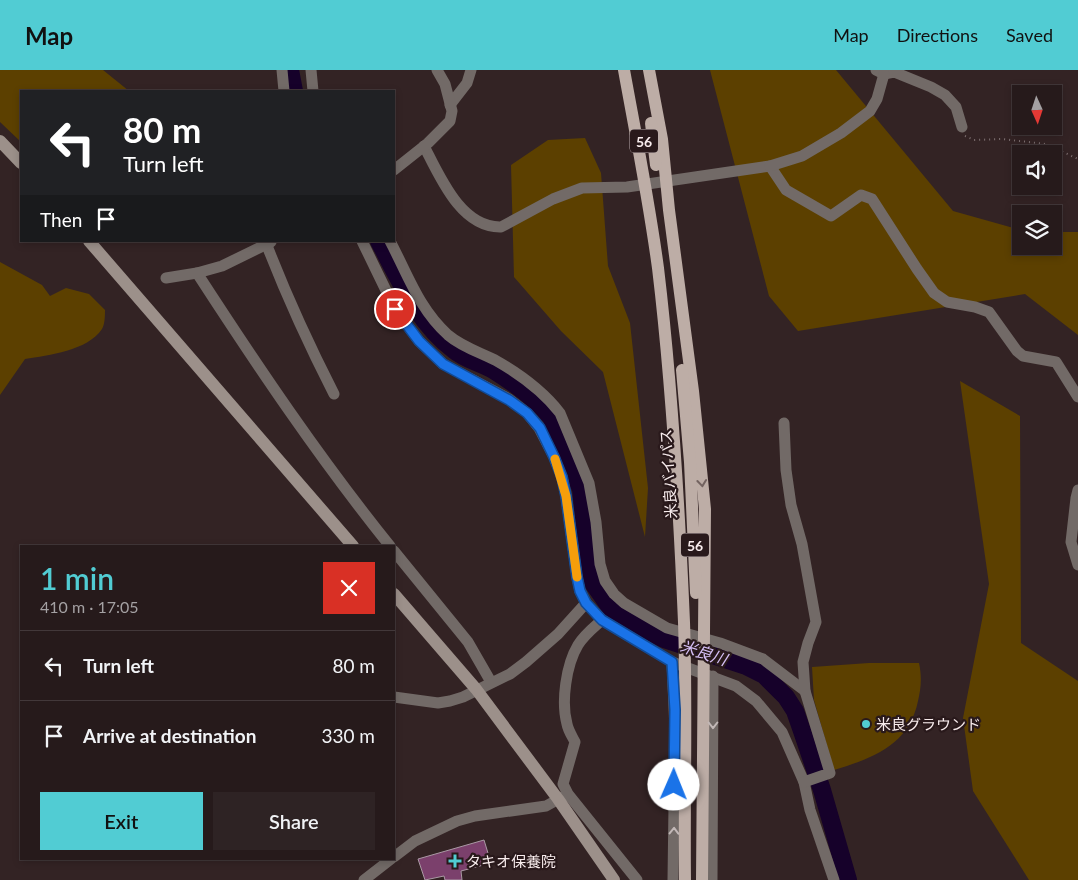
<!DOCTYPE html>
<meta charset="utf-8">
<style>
:root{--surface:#261a1b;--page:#2e2324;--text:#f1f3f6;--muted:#a4a1a3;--line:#42383a;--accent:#51ccd3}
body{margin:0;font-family:Lato,"Noto Sans JP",sans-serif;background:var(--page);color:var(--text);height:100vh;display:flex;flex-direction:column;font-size:19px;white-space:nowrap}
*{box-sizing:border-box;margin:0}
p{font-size:16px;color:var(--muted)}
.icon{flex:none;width:28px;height:28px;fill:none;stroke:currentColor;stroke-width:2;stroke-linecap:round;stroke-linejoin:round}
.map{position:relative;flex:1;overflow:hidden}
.panel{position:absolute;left:20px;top:475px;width:375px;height:315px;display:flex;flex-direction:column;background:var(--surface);border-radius:0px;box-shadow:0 2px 8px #0003,0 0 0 1px var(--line)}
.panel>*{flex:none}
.guide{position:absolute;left:20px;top:20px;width:375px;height:152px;border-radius:0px;box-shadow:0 2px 8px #0003,0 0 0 1px var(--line);background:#202124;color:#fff;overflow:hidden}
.needle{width:32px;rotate:177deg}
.tools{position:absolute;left:1012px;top:15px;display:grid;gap:10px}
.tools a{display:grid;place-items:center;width:50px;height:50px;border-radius:0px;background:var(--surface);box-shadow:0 2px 8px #0003,0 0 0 1px var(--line);font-size:25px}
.pin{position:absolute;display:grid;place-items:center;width:42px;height:42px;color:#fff;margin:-21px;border:2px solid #fff;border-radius:50%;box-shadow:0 1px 5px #0007}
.me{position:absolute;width:55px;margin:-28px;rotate:1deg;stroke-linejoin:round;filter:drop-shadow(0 0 4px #0008)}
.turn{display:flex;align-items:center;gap:18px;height:105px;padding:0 20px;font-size:22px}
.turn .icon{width:65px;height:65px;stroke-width:2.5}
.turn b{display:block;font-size:35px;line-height:42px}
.then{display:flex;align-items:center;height:48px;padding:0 20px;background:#0003;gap:10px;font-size:19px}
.round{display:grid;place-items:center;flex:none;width:52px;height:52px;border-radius:0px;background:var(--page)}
.head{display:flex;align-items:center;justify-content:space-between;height:85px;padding:0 20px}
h1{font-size:30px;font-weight:600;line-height:38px;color:var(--accent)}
.cta{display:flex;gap:10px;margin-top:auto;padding:10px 20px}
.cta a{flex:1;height:58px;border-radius:0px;background:var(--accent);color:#111;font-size:20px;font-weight:600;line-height:58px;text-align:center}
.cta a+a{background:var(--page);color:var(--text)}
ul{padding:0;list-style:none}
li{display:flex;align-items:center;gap:15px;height:70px;padding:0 20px;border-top:1px solid var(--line)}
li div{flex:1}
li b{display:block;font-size:19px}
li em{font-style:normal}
header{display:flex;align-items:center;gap:30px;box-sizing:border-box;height:70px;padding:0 25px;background:var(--accent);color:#111}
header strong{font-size:24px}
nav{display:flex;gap:28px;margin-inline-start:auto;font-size:18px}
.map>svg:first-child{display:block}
</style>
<header>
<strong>Map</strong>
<nav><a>Map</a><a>Directions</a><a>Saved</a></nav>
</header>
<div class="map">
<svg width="1078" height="810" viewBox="0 0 1078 810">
<rect width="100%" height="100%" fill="#332324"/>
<g fill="#5c4000">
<polygon points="0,0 103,0 129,21 21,21 21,72 0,52"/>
<polygon points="710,0 836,0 953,141 1021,160 1021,176 1054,176 1054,162 1078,162 1078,265 1025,224 798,261 769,226"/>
<polygon points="585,68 601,103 608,196 630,253 648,418 645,467 603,302 561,261 514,207 511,95 548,70"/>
<path d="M0,192L42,215L50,226L66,218L89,224L105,240C105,245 105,254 102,259C87,281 49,285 25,289L0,325Z"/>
<polygon points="960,311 1020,346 1021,573 1078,611 1078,810 1029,810 973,721 963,648 989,514"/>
<path d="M869,593H919C922,607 921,618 918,631C909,675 873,688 834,700L814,630L812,597Z"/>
</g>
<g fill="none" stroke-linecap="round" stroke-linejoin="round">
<g stroke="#16012a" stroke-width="18">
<polyline points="290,0 294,21"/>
<path d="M379,171C400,211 418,253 454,280C466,290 482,293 495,301C514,313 536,329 551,347L581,419L589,494L593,513L610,537L625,549L664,569L746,596L764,605L786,627L795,641L802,661L822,720L848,810"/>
</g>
</g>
<polygon fill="#7b406c" stroke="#aa99a4" points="484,770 491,793 461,801 462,810 445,810 444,806 425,810 418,789"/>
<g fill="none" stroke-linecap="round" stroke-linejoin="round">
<polyline stroke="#7f7172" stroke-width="2" stroke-dasharray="1 4" stroke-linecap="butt" points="965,66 974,70 1002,69 1046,74 1078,89"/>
<g stroke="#726a67" stroke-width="11">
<polyline points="282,0 284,21"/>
<polyline points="311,0 313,21"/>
<polyline points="876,0 884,4 894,2 931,17 945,25 956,37 962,57"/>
<polyline points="450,35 467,13 471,0"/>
<path d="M424,76C440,107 461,158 501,157L553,129L582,118L627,117L770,96L786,120L831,146L861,125L872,129L917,199L934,223L947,232L975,237L989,242L1017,281L1023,286L1056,292L1078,327"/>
<polyline points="770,96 802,86 841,63 870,41 877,29 884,4"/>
<polyline points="394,100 428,73 450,51 452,41 445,14 437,0"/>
<polyline points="362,171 395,239 419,271 443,294 509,329 527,343 539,358 554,387 562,407 566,426 577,507 580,521 586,533 602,550 672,592 736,616 756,631 782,662 804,712 810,740 834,810"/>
<path d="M390,171C408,205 419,239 448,265C462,277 479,282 495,290C518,303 543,321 560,343L589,413L596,452L600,494L605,511L614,524L624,533L667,558L720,573L763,589L805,621"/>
<path d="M266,173C286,225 309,275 334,324"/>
<path d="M197,203C258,297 320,389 390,476"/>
<polyline points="166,208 197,203 222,196 271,172"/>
<polyline points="784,353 786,400 791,435 802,474 816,552 808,573 803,592 805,621 830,703 804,712"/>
<polyline points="1078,420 1076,428 1071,472 1078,495"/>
<polyline points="394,481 468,572 491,612"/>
<path d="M602,550C593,558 584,565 578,575C566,595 561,632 567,654C568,660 572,666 575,672L563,714L568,724L637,810"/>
<polyline points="672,592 675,660 673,810"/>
<polyline points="394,627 438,633 450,631 463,627 510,604 526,592 558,564 586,533"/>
<polyline points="394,787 415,771 457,751 475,746 546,736 566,725"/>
<polyline points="364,810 391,789"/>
<polyline points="712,810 713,606"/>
</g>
<g stroke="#9c908a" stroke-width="12">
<polyline points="0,71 21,93"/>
<polyline points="89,171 353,476"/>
<polyline points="394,524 476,619 558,729 614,810"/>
</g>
<g stroke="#bdada6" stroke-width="12">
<path d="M624,0C636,66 649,131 658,198C672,315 679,434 684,552C687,638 684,724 685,810"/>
<polyline points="649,0 662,69 669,140 693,321 705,439 702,810"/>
<polyline points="651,53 656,95"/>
<polyline points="682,300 690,392 696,523"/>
</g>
</g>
<defs><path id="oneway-chevron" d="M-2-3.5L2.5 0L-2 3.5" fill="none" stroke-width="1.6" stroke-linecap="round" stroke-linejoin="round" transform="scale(1.25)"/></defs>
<use stroke="#736360" href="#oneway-chevron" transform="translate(702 413) rotate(84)"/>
<g stroke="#c2b8b7">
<use href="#oneway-chevron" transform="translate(713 655) rotate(90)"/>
<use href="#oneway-chevron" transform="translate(674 761) rotate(-89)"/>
</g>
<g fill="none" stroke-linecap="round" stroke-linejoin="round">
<defs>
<polyline id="route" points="395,239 419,271 443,294 509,330 527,343 540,358 554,387 562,407 566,426 577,507 580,521 586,533 602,550 672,592 675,640 674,715"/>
</defs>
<use href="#route" stroke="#114b97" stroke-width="12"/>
<use href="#route" stroke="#1a73e8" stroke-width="9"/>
<polyline stroke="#f59e0b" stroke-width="9" points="555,389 566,426 577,507"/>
</g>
<g fill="#51ccd3" stroke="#29191b" stroke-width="2">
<circle cx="866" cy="654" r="5"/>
<path d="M452.5 783.5h5v5h5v5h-5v5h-5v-5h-5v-5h5z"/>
</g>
<g text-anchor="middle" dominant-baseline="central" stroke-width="4.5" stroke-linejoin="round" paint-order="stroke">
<g fill="#29191b" stroke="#baadae" stroke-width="1">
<rect x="630" y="59.5" width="28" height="23" rx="4"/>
<rect x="681" y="463.5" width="28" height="23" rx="4"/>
</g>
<g font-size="14" font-weight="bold" fill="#f8eced">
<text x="644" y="71">56</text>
<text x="695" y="475">56</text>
</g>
<g font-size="15" fill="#f8eced" stroke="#29191b">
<text transform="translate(668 404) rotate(-94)">米良バイパス</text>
</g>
<g font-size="15" fill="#f8eced" stroke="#29191b" text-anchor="start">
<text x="876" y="654">米良グラウンド</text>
<text x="466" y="791">タキオ保養院</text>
</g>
<g font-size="16" font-style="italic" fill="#d5bff6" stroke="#29191b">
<text transform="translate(704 582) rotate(18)">米良川</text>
</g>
</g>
</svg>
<div class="tools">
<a><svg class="needle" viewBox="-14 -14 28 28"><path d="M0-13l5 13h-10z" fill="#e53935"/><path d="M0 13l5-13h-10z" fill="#a4a1a3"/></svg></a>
<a><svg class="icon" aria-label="sound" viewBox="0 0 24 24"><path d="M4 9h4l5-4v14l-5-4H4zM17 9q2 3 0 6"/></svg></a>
<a><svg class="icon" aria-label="layers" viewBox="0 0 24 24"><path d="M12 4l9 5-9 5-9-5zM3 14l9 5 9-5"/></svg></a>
</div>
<div class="pin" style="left:395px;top:239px;background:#d93025"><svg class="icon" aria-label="arrive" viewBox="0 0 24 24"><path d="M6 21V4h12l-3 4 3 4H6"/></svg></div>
<svg class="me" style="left:674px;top:715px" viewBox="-20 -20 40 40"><circle r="19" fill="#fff"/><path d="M0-13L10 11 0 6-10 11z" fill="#1a73e8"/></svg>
<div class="guide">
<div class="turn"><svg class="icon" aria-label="left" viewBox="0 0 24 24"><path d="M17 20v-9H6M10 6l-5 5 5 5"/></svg><div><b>80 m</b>Turn left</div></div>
<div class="then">Then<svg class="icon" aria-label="arrive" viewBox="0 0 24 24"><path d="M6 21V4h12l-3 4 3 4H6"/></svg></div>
</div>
<section class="panel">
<div class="head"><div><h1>1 min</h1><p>410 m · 17:05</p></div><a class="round" style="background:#d93025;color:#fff"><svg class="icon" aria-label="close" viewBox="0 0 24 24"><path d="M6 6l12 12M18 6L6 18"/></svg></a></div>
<ul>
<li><svg class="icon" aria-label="left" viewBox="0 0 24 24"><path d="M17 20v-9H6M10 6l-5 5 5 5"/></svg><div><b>Turn left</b></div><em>80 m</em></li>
<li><svg class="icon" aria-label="arrive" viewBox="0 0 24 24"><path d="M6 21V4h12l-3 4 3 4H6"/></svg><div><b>Arrive at destination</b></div><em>330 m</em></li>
</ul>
<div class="cta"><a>Exit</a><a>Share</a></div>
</section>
</div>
